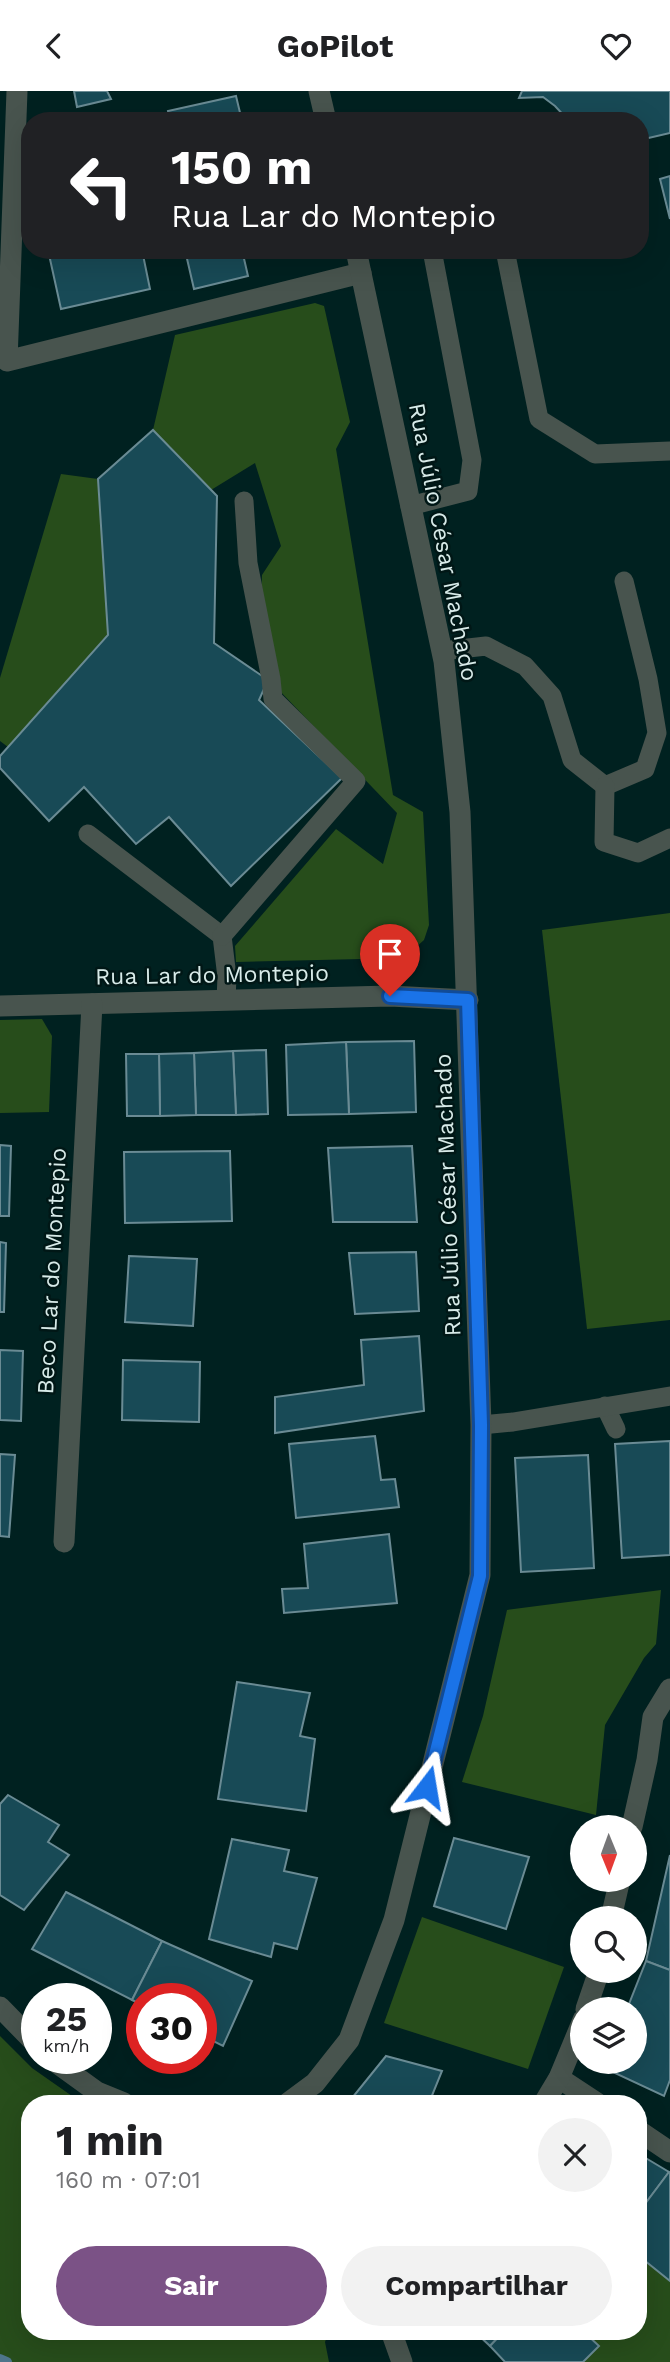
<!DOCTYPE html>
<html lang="pt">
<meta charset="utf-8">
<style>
:root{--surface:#fff;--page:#f2f2f2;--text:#202124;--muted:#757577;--accent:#7b5286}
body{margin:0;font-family:"Work Sans",sans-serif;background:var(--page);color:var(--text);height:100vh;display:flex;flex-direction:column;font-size:26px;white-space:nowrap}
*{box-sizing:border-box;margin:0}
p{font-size:23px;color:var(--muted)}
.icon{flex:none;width:38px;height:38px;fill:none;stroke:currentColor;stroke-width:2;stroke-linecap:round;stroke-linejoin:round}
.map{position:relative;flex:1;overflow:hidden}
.details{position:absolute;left:21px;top:2004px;width:626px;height:245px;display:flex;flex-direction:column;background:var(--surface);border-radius:28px;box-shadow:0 7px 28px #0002}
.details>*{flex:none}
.top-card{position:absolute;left:21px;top:21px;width:628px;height:147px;border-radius:28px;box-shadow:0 7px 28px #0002;background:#202124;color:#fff;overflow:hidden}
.needle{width:46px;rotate:179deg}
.controls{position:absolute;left:570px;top:1724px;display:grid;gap:14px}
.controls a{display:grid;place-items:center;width:77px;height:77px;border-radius:50%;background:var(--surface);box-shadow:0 7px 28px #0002;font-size:35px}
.speed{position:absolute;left:21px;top:1892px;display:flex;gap:14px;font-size:35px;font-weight:700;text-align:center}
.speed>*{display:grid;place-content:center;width:91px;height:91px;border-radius:50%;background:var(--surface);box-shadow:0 7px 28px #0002;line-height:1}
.speed small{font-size:18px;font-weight:400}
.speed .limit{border:10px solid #d22;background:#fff;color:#111}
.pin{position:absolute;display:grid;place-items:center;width:60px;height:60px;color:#fff;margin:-72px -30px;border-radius:50% 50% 50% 0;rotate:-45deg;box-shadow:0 0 7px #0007}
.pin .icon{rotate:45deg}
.me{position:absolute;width:77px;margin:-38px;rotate:14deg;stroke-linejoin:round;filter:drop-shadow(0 0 5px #0008)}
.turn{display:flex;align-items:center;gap:24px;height:147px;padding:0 35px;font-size:32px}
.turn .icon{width:91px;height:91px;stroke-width:2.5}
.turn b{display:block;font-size:49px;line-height:60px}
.round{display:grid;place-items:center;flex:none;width:74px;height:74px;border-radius:37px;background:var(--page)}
.overview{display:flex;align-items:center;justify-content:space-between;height:119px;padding:0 35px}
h1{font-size:42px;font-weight:700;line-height:52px}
.primary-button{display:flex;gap:14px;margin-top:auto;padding:14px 35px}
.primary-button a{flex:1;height:80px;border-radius:42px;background:var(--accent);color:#fff;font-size:28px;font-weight:700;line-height:80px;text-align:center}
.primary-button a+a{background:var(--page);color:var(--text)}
header{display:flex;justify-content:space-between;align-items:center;height:91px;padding:0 35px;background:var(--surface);font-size:32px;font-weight:700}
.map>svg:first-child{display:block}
</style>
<header><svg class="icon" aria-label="back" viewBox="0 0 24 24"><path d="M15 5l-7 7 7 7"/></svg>GoPilot<svg class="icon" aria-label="heart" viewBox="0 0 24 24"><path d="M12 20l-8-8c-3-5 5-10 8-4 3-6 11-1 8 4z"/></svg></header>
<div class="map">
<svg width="670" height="2271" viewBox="0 0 670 2271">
<rect width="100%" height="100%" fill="#002120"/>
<g fill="#274d1b">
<polygon points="315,212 324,215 350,331 336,358 393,704 423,721 429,834 424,849 404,867 236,871 235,855 336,738 383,773 397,722 277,597 261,508 262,484 281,455 255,372 211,399 153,339 175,244"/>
<polygon points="61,383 98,388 108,544 8,656 0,650 0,587"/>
<polygon points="670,822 670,1229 587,1238 542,839"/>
<polygon points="42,928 52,945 49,1021 0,1022 0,929"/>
<polygon points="661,1499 656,1553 644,1567 605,1634 596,1724 462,1691 483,1625 507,1519"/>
<polygon points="422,1826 564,1876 528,1978 384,1932"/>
<polygon points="0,1945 32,1977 82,2012 30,2012 30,2240 329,2240 325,2251 329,2271 0,2271"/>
<polygon points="639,2165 670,2190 670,2271 583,2271 599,2255 584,2240 639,2240"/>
</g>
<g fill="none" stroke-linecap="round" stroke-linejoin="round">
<polyline stroke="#4e758b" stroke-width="10" points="0,2268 7,2271"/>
</g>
<g fill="#184a56" stroke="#6a8b94" stroke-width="2">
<polygon points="74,0 107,0 111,8 77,16"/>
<polygon points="522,0 670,0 670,42 640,49 640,30 569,30 555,15 543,6 519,7"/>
<polygon points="236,5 242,30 170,30 168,20"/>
<polygon points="670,85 670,128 660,88"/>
<polygon points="48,159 142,159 150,198 61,218"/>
<polygon points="185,159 242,159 248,185 194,198"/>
<polygon points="153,339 217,405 214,552 268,589 259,609 342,687 231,795 169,726 136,753 84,696 49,730 0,677 0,665 108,544 98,388"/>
<polygon points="414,950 416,1021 349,1023 346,951"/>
<polygon points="346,951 349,1023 288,1024 286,954"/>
<polygon points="266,959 268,1023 236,1024 233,960"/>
<polygon points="233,960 236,1024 196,1024 194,962"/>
<polygon points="194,962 196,1024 160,1025 159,963"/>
<polygon points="126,963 159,963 160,1025 127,1025"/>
<polygon points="0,1054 11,1055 9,1125 0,1125"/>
<polygon points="412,1055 417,1131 333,1131 328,1057"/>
<polygon points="230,1060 232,1130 125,1132 124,1061"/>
<polygon points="0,1151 6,1152 4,1221 0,1221"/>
<polygon points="416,1161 419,1220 355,1223 349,1162"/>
<polygon points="129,1165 197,1168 193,1235 125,1231"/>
<polygon points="419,1245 424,1320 275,1342 275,1306 364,1294 361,1249"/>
<polygon points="0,1259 23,1260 21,1330 0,1329"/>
<polygon points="123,1269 200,1271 199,1331 122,1329"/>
<polygon points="375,1345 381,1389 395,1388 399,1416 296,1427 289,1353"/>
<polygon points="670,1350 670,1464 622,1467 615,1353"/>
<polygon points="0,1363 15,1364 9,1446 0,1445"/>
<polygon points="588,1364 594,1477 521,1481 515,1367"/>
<polygon points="389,1443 397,1512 284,1522 282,1498 308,1497 304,1453"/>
<polygon points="237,1591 310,1602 300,1645 315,1648 306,1720 218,1708"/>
<polygon points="8,1704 59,1734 48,1751 69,1764 24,1819 0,1804 0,1713"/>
<polygon points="454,1747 529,1766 506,1838 434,1815"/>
<polygon points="232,1748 289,1759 284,1780 317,1787 297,1858 274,1852 271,1866 209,1848"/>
<polygon points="670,1764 670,1879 646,1870"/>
<polygon points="66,1801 162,1850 132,1909 32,1858"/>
<polygon points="162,1850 252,1890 223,1955 201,1944 201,1908 142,1908 142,1914 132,1909"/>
<polygon points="646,1870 670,1879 670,1989 664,2005 602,1976 604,1970 635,1970 635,1918 627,1918"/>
<polygon points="386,1965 442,1980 429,2012 348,2012"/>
<polygon points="639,2063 669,2081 639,2121"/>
<polygon points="669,2081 670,2082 670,2190 639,2165 639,2121"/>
<polygon points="474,2240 504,2240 490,2255"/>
<polygon points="504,2240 583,2240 599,2255 583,2271 505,2271 490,2255"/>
</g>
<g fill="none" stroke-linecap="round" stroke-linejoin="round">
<g stroke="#48544e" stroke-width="19">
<polyline points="505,159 539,328 595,363 670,360"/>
<polyline points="410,415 468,400 472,369 432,159"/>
<polyline points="442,560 486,555 525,575 552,605 572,669 605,695 645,678 657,642 648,588 624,490"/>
<polyline points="605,695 604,751 638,762 670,747"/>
<polyline points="88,743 222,845 227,886 226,909"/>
<polyline points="222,845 356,690 273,608 271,588 248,472 244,410"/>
<polyline points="605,1315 616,1338"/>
<polyline points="481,1334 513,1331 670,1305"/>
</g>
<g stroke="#48544e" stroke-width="21">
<polyline points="17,0 7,270 361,182"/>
<polyline points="319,0 326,30"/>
<polyline points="0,915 390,905 468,909"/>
<polyline points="64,1451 92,913"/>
<polyline points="632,1736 647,1669 653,1626 670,1598"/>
<polyline points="611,1827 620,1788"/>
<polyline points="0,1916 37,1954"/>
<polyline points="586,1918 599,1880"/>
<polyline points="50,1967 97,2001 124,2012"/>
<polyline points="559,1987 597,2012"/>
<polyline points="288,2012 315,1992 349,1949 394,1829 480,1484 481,1334 460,721 444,570 356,159"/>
<polyline points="544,2012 559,1987 583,1929"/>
<polyline points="639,2040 670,2061"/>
<polyline points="391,2240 402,2271"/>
</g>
</g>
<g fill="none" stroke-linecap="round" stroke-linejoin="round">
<defs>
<polyline id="route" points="390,905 468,909 481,1334 480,1485 427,1696"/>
</defs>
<use href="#route" stroke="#114b97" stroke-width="18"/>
<use href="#route" stroke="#1a73e8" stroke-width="12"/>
</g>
<g text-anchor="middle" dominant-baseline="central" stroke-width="5" stroke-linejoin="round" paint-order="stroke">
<g font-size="23" fill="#d8ebe9" stroke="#001716">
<text transform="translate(443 451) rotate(79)">Rua Júlio César Machado</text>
<text transform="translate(212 884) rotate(-1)">Rua Lar do Montepio</text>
<text transform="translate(448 1104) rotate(-92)">Rua Júlio César Machado</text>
<text transform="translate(52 1180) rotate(-87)">Beco Lar do Montepio</text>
</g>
</g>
</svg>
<div class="controls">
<a><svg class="needle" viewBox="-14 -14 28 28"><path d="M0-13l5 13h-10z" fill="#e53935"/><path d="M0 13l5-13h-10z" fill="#757577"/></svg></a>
<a><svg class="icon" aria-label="search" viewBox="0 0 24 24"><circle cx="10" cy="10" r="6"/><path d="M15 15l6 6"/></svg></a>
<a><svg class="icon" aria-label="layers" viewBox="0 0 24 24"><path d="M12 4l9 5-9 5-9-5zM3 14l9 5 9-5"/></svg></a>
</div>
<div class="speed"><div>25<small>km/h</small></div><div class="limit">30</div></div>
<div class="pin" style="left:390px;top:905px;background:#d93025"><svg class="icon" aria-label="arrive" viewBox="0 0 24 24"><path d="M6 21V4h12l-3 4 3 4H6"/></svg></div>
<svg class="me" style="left:427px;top:1696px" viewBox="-20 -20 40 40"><path d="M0-17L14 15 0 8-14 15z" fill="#1a73e8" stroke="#fff" stroke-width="4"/></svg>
<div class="top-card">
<div class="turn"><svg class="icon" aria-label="left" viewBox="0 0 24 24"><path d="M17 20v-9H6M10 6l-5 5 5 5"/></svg><div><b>150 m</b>Rua Lar do Montepio</div></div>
</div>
<section class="details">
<div class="overview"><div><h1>1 min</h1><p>160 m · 07:01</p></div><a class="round"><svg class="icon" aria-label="close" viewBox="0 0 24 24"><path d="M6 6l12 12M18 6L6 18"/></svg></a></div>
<div class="primary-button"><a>Sair</a><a>Compartilhar</a></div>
</section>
</div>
